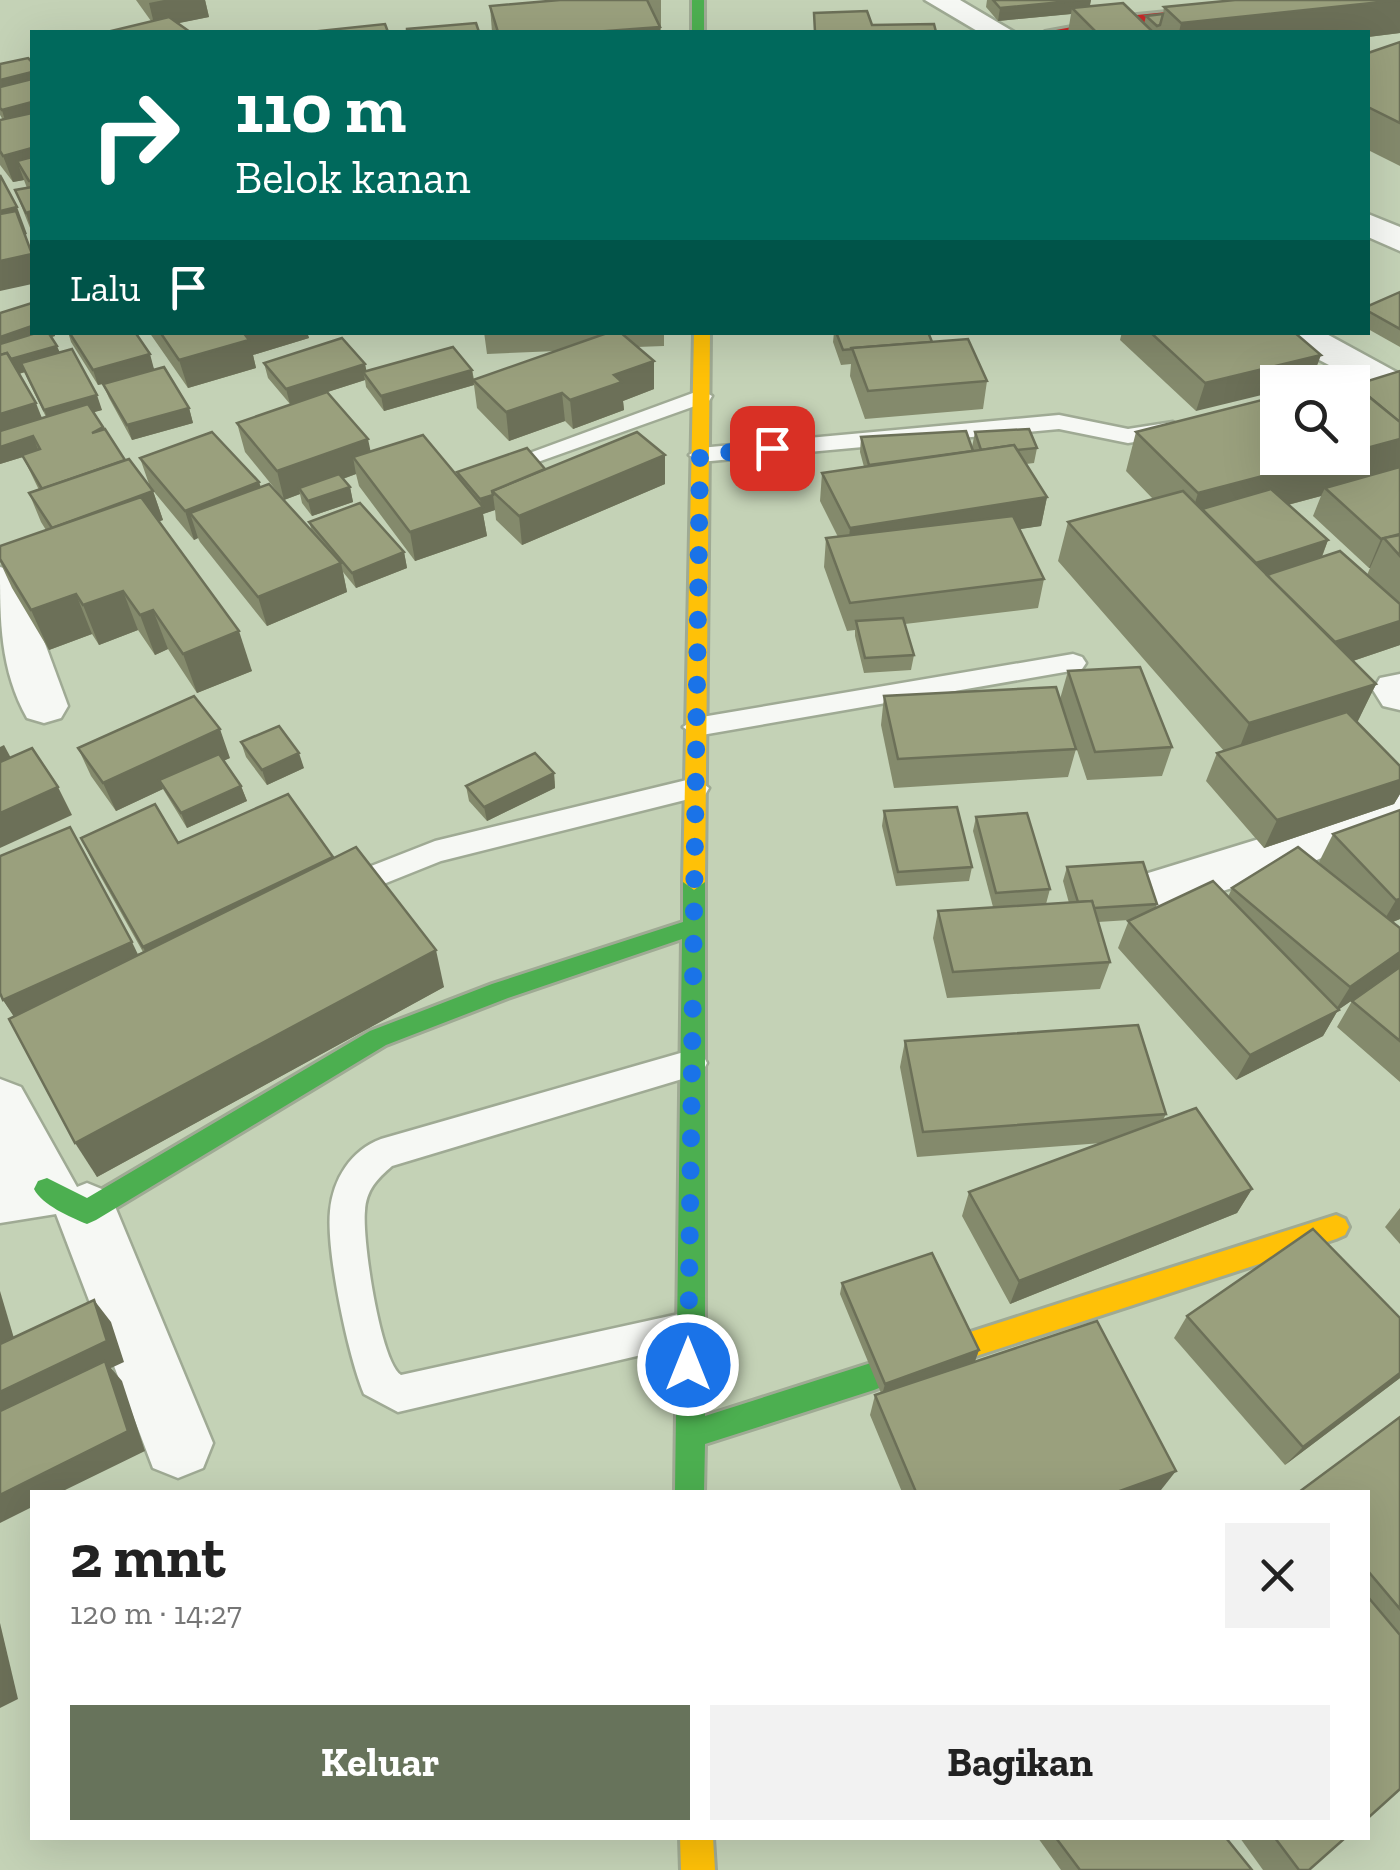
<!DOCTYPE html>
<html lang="id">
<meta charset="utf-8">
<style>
:root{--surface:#fff;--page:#f2f2f2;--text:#222;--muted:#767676;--accent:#67735b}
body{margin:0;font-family:"Zilla Slab",serif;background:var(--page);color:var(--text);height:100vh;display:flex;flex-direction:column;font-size:38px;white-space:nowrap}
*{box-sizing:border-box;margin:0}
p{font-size:32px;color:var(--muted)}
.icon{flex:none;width:55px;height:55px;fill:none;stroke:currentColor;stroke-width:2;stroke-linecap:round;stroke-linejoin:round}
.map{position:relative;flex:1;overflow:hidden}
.details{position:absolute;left:30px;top:1490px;width:1340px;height:350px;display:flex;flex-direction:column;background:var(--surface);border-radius:0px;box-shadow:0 10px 40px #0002}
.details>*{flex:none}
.guide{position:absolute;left:30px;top:30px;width:1340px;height:305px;border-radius:0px;box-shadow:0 10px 40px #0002;background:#00695c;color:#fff;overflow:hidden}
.fabs{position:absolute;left:1260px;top:365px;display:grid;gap:20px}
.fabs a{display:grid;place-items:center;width:110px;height:110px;border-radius:0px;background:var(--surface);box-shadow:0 10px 40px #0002;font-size:50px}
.pin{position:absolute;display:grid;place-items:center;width:85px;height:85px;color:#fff;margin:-42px;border-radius:20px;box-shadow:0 5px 15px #0006}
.me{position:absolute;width:110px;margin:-55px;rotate:0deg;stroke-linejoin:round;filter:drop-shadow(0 0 8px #0008)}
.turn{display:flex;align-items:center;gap:35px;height:210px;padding:0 40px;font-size:45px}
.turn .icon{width:130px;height:130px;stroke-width:2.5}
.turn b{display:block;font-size:70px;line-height:85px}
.then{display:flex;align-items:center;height:95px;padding:0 40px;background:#0003;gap:20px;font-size:38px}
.round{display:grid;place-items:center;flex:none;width:105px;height:105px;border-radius:0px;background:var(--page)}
.summary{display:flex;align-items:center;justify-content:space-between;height:170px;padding:0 40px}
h1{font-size:60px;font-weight:800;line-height:75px}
.cta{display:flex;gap:20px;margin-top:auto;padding:20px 40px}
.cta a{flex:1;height:115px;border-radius:0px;background:var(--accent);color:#fff;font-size:40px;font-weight:800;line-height:115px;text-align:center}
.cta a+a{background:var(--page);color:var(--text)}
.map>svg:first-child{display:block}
</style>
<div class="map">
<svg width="1400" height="1870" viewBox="0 0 1400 1870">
<rect width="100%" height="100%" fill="#c4d2b6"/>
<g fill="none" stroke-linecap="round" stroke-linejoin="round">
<defs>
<g id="lane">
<polygon points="701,390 712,396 709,401 535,463 527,465 516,458"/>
<polygon points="1059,415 1128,429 1173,422 1184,429 1173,436 1128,443 1059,429 700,462 689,455 700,448"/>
<polygon points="1073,654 1082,657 1086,663 1082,669 696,736 683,727 696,718"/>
<polygon points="695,778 709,788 705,795 441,861 371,889 361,886 356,878 361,870 435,841"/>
<path d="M691,1050L702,1053L707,1063L702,1073L392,1166C377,1179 366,1190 365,1211C362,1238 380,1362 401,1375L688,1312L701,1317L706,1329L701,1341L398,1412L364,1394C348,1356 326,1251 330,1211C333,1179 351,1150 381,1139Z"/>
</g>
<g id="street">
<polygon points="925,0 960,0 1014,32 979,32"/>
<polygon points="1368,214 1400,227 1400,251 1368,237"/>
<polygon points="1276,332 1323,332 1400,374 1400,402 1281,340"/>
<path d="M0,567L16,571L22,581L68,706L61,718L44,723L27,718C0,670 0,620 0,567Z"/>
<polygon points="1400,674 1400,710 1383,706 1373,690 1380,678"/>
<polygon points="1400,787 1400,827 1309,863 1164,910 1145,904 1137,889 1145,874 1272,835"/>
<polygon points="0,1079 21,1087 77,1187 87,1183 109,1192 213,1443 203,1468 178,1478 153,1468 56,1214 0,1223"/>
</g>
<g id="fast">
<rect x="692" y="0" width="12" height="32"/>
<path d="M694,874L705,882V1416L874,1362L884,1366L888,1376L884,1386L874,1390L705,1444L704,1492H675L682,939L508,998L386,1045L96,1220L87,1224C70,1217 42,1205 34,1189L38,1181L47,1178L87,1198L370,1031L492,984L683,922V882Z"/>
</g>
<g id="slow">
<polygon points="694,332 710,332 705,882 694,890 683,882"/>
<polygon points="1336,1215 1345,1219 1349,1227 1345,1235 1336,1239 967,1359 957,1355 953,1346 957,1337 967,1333"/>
<polygon points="680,1838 713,1838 715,1870 681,1870"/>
</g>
<polygon id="jam" points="1288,0 1329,0 1069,32 1045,32 1137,15"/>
</defs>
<use href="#lane" stroke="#9faa94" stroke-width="5"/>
<use href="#street" stroke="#9faa94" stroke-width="5"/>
<use href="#fast" stroke="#9faa94" stroke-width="6"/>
<use href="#slow" stroke="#9faa94" stroke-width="6"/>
<use href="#jam" stroke="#9faa94" stroke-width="6"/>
<use href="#lane" fill="#f6f8f4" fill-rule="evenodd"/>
<use href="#street" fill="#f6f8f4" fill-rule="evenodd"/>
<use href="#fast" fill="#4caf50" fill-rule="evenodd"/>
<use href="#slow" fill="#ffc107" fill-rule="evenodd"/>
<use href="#jam" fill="#c62828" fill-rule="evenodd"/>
</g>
<g fill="#848a6c" fill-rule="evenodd">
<polygon points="136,0 205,0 209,17 178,23 151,21"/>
<polygon points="560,0 661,0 661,29 660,32 492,32 490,6"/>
<polygon points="987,0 1091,0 1090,6 1144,24 1146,16 1163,14 1164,7 1400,0 1400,33 1368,37 1368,32 1068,32 1071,14 998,21 986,7"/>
<polygon points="1400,42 1400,166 1368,150 1368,53"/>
<polygon points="32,62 32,233 15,190 27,188 24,180 13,182 0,165 0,120 3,120 0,115 0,64"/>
<polygon points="1400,292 1400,347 1368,329 1368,306"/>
<path d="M0,313L32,332H54L55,336L51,337L60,353L102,410L93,412L125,460L150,487L140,458L259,482L261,487L312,531L309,522L404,552L407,568L356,588L343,572L347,592L267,626L200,542L198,538L194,540L150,487L153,491L163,520L159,521L252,671L197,693L168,649L155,655L138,630L99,645L92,634L49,650L12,588L0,562V559L46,530L41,522L29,493L39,490L23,457L0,464ZM25,372L27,378L46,417L42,418L19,374Z"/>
<polygon points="68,332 135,332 154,369 189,408 193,423 132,440 109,398 103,384 98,385 71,342"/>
<polygon points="149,332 307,332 309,338 253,355 256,368 188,388"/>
<polygon points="484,332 664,332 664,346 637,347 654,361 654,389 623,401 624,410 573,429 565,421 509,441 477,408 474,385 384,411 366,387 365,380 290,404 268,378 264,363 365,364 366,371 472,370 474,379 557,351 487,354"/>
<polygon points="834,332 928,332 932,342 987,381 983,409 865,419 850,376 851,364 841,365 833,342"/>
<polygon points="1122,332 1294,332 1196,411 1120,340"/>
<path d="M1400,371V645L1353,661L1376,684L1357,722L1400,766V794L1394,804L1264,848L1206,781L1217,753L1224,751L1058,561L1068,522L1153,499L1126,471L1136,432L1355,385ZM1321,496L1313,516L1369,568H1370L1367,575L1322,557L1328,540L1288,505Z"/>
<polygon points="237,423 371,451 458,477 457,472 545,469 665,484 522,545 496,520 495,510 483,514 487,536 415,561 359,486 356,474 343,479 350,487 353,502 312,516 302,503 300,494 284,500 245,452"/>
<polygon points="975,432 1037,448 1034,463 1026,464 1047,497 1041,526 1019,529 1044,579 1038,608 905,624 914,655 911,670 864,673 855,636 855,630 847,631 824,567 826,538 838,537 820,501 822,473 864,467 860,452 861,437 972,447"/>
<polygon points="1068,671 1172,747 1162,776 1087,780 1060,699"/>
<polygon points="884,696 1076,749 1068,777 894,788 881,725"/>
<polygon points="241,742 304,768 267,785 246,757"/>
<polygon points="78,748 230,758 224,760 241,786 247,801 187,828 163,789 116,811 91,776"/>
<polygon points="554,773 555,788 487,821 469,801 466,786"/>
<polygon points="1400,810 1400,919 1393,922 1400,928 1400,1082 1337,1027 1352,1001 1392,973 1338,1010 1323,1036 1236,1080 1118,948 1129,920 1098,922 1110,962 1100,989 947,998 933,938 938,911 1069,903 1063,881 1067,867 1157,904 1156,907 1228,897 1232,888 1322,866 1319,862 1333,834"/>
<polygon points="884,811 972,867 969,881 896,886 882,826"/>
<polygon points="976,817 1050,889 1046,904 993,907 973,831"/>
<polygon points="81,838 178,843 333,858 444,987 97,1177 14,1016 3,1000 143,952 94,865"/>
<polygon points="905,1041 1166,1114 1163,1120 1252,1189 1237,1213 1010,1304 962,1216 969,1192 1102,1143 917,1157 900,1067"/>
<polygon points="1400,1208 1400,1244 1385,1227"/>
<polygon points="842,1283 979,1350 975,1361 1161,1490 1154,1492 902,1492 870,1415 875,1395 881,1393 840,1294"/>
<polygon points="1187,1316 1400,1378 1285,1465 1174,1338"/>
<polygon points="1400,1417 1400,1789 1368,1818 1368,1492 1298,1492"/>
<polygon points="1038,1838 1226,1838 1252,1870 1061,1870"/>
<polygon points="1240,1838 1345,1838 1309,1870 1263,1870"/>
</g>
<g fill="#6c7058">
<polygon points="164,0 205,0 209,17 155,28 149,3"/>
<polygon points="1082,0 1091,0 1088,12 1072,8 1071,14 998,21 1000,8"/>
<polygon points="1400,0 1400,33 1368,37 1368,32 1179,32 1181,23"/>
<polygon points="660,27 660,32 593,32"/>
<polygon points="32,72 32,87 0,95 0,80"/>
<polygon points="32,102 32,117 6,124 2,110"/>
<polygon points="32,148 32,177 17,161 24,180 13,182 3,156"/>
<polygon points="17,207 27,234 0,241 0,211"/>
<polygon points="32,211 32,231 26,213"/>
<polygon points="32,254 32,284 0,291 0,261"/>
<polygon points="32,326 32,332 54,332 55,336 0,353 0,337"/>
<polygon points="241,332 307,332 309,338 253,355 256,368 188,388 179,360"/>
<polygon points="57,346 63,360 21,363 25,372 4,378 0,363"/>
<polygon points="150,354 154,369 98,385 93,370"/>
<polygon points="1321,355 1311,382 1278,382 1278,391 1196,411 1205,383"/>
<polygon points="654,361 654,389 623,401 624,410 573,429 570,400 614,375"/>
<polygon points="365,364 368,378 363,372 365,380 290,404 286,389"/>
<polygon points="472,370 474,385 384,411 381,396"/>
<polygon points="562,393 565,421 509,441 506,412"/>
<polygon points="97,395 102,410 50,425 44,410"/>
<polygon points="36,403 47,431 0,446 0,414"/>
<polygon points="189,408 193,423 132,440 127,425"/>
<polygon points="33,436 39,452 0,464 0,447"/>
<polygon points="368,439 374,467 353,457 356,474 303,493 299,488 300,494 284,500 277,471"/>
<polygon points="1400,439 1400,472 1325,488 1321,496 1186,532 1198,493 1331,458 1352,458 1352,452"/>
<polygon points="665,455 665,484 522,545 519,516"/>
<polygon points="259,482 267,511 190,513 198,538 194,540 185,511"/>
<polygon points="350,487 353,502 312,516 308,501"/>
<polygon points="153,491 163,520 64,556 52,528"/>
<polygon points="493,495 495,510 483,514 487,536 415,561 410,532 481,508 480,499"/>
<polygon points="1047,497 1041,526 847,556 850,528"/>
<polygon points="1381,539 1383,539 1370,568 1369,568"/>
<polygon points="1328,540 1317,569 1272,583 1256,563"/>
<polygon points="404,552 407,568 356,588 352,573"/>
<polygon points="341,563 347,592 267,626 258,597"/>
<polygon points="123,591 138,630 99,645 83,605"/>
<polygon points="76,594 92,634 49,650 31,610"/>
<polygon points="153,610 168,649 155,655 140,615"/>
<polygon points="1400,621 1400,645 1323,671 1335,642"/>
<polygon points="239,631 252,671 197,693 183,654"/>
<polygon points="1376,684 1357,723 1234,762 1249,723"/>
<polygon points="220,729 230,758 165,788 159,780 163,789 116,811 103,783"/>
<polygon points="4,745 19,773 0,782 0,747"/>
<polygon points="299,753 304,768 267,785 262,770"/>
<polygon points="554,773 555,788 487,821 484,807"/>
<polygon points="1400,780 1400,794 1394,804 1264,848 1277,820"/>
<polygon points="241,786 247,801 187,828 181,813"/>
<polygon points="58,787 72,815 0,848 0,813"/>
<polygon points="333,857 156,974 143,947"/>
<polygon points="1400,899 1400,919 1380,927 1396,900"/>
<polygon points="132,942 145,969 20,1026 3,1000"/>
<polygon points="436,950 444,987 97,1177 75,1143"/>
<polygon points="1400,952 1400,967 1338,1010 1323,1036 1236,1080 1250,1055 1335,1011 1350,987"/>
<polygon points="1252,1189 1237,1213 1010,1304 1019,1281"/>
<polygon points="0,1291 16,1345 0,1353"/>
<polygon points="94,1300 111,1322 124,1362 111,1368 122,1381 145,1451 61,1492 32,1492 32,1507 0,1523 0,1392"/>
<polygon points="979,1350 975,1361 882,1395 885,1384"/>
<polygon points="1400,1373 1400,1378 1285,1465 1303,1447"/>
<polygon points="1176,1471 1161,1490 1154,1492 1117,1492"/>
<polygon points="0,1623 18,1699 0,1708"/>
</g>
<g fill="#9aa07d" stroke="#6c7058" stroke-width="2.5">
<polygon points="560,0 647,0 660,27 593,32 498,32 490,6"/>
<polygon points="993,0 1082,0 1000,8"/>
<polygon points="1235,0 1400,0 1181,23 1164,7"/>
<polygon points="1123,3 1153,32 1096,32 1072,8"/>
<polygon points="867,11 872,25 934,24 936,32 815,32 814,13"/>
<polygon points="1163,14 1160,25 1157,26 1146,16"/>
<polygon points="169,17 190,32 107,32"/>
<polygon points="476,23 479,32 407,32 407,29"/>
<polygon points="385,24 388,32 310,32"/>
<polygon points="1400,42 1400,123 1368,107 1368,53"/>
<polygon points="28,58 32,62 32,72 0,80 0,64"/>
<polygon points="32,79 32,102 2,110 0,108 0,87"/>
<polygon points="32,113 32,148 3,156 0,151 0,120"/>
<polygon points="32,157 32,181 29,181 17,161"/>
<polygon points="0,175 17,207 0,211"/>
<polygon points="32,187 32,211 26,213 15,190"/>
<polygon points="16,211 32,254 0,261 0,214"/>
<polygon points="1400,292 1400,329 1368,311 1368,306"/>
<polygon points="32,303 32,326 0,337 0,313"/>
<polygon points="39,332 48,332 57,346 11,359 7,353 0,355 0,344"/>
<polygon points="69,332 135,332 150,354 93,370"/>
<polygon points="160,332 243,332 249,340 179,360"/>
<polygon points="610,332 620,332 654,361 614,375 622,382 570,400 562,393 506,412 473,380"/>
<polygon points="836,332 928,332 932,342 852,348 853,349 843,350"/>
<polygon points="1150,332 1294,332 1321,355 1205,383"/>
<polygon points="342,338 365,364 286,389 264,363"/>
<polygon points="968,339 987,381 868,391 852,348"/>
<polygon points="453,347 472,370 381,396 363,372"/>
<polygon points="72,349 97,395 44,410 21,363"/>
<polygon points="7,353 36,403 0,414 0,355"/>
<polygon points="164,367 189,408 127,425 103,384"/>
<polygon points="1400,371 1400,422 1355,385"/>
<polygon points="1347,379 1352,382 1332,382"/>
<polygon points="1352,383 1400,422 1400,439 1352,452"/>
<polygon points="327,392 368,439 277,471 237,423"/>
<polygon points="1278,396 1278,458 1331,458 1198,493 1136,432"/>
<polygon points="88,404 103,427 92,433 105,429 125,460 42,489 22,455 40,449 33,436 0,447 0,431"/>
<polygon points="1029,429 1037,448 1017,450 1014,445 981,450 975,432"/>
<polygon points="966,431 973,451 869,465 861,437"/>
<polygon points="212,432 259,482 185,511 140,458"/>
<polygon points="637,432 665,455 519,516 492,491"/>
<polygon points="423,435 483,507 410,532 353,457"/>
<polygon points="1014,445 1047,497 850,528 822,473"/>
<polygon points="527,448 545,469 492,491 493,495 480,499 457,472"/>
<polygon points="129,459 153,491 52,528 29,493"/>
<polygon points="1400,467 1400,534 1381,539 1325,488"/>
<polygon points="339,474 350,487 308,501 299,488"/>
<polygon points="269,484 341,563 258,597 190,513"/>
<polygon points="1271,489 1328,540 1256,563 1202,509"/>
<polygon points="1183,491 1376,684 1249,723 1068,522"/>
<polygon points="141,497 239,631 183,654 153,610 140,615 123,591 83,605 76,594 31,610 0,559 0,546"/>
<polygon points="360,503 404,552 352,573 309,522"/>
<polygon points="1013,516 1044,579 850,603 826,538"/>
<polygon points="1400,535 1400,556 1384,538"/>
<polygon points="1340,551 1400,604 1400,621 1335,642 1267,575"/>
<polygon points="903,618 914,655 865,658 856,621"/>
<polygon points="1140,667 1172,747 1095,752 1068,671"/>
<polygon points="1056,687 1076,749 898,759 884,696"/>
<polygon points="194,696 220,729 103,783 78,748"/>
<polygon points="1347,712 1400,766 1400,780 1277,820 1217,753"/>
<polygon points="279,726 299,753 262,770 241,742"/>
<polygon points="32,748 58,787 0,813 0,762"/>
<polygon points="535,753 554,773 484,807 466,786"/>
<polygon points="219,754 241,786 181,813 159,780"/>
<polygon points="288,794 333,857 143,947 81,838 155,804 178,843"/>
<polygon points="957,807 972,867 898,872 884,811"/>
<polygon points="1400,810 1400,899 1396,900 1333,834"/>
<polygon points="1027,813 1050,889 996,893 976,817"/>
<polygon points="70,827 132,942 3,1000 0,993 0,856"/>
<polygon points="356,847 436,950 75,1143 9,1019"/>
<polygon points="1298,847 1400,928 1400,952 1350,987 1232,888"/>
<polygon points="1143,862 1157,904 1094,908 1092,901 1078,902 1067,867"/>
<polygon points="1213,881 1339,1010 1250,1055 1128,921"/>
<polygon points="1092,901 1110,962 953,972 938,911"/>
<polygon points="1400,967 1400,1041 1352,1001"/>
<polygon points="1138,1025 1166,1114 923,1132 905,1041"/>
<polygon points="1196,1108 1252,1189 1019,1281 969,1192"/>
<polygon points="1313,1229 1400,1318 1400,1373 1303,1447 1187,1316"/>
<polygon points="932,1253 979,1350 885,1384 842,1283"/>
<polygon points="94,1300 107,1341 0,1392 0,1344"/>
<polygon points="1097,1321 1176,1471 1117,1492 916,1492 875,1395"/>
<polygon points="105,1361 128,1431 0,1495 0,1411"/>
<polygon points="1400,1417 1400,1609 1368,1571 1368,1492 1299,1492"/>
<polygon points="1368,1597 1400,1635 1400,1789 1368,1818"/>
<polygon points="1056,1838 1226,1838 1252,1870 1080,1870"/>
<polygon points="1275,1838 1345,1838 1309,1870 1299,1870"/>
</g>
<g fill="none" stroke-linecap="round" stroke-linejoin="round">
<polyline stroke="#1a73e8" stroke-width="18" stroke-dasharray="0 32.4" points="688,1365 700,455 772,448"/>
</g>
</svg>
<div class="fabs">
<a><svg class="icon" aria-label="search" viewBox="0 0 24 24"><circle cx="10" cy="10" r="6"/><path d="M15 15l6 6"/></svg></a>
</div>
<div class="pin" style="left:772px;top:448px;background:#d93025"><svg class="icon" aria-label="arrive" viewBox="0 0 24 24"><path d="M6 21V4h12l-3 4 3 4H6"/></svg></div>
<svg class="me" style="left:688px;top:1365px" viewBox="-20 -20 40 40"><circle r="17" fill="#1a73e8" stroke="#fff" stroke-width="3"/><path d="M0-11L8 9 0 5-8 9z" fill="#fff"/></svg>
<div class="guide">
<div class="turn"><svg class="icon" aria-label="right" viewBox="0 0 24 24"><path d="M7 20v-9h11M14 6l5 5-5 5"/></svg><div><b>110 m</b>Belok kanan</div></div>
<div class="then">Lalu<svg class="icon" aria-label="arrive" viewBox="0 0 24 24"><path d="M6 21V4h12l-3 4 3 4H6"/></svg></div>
</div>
<section class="details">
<div class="summary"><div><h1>2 mnt</h1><p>120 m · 14:27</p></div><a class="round"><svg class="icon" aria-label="close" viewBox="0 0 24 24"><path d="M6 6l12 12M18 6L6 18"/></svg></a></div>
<div class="cta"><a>Keluar</a><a>Bagikan</a></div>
</section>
</div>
